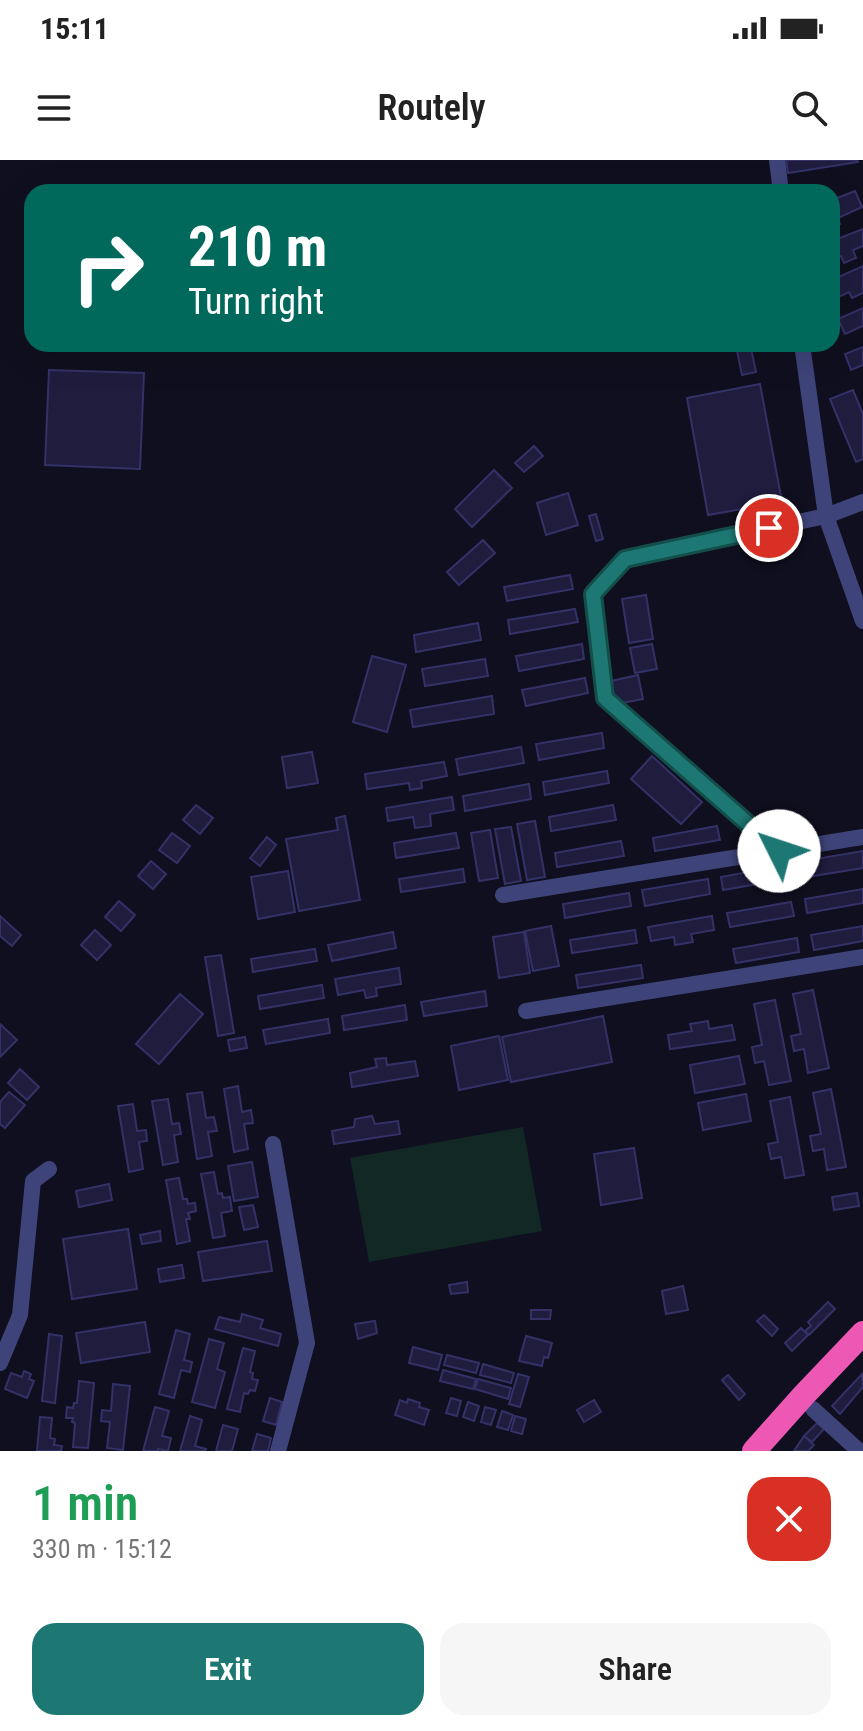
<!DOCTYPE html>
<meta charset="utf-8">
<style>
:root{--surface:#fff;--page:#f6f6f6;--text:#222;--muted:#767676;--accent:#1d7874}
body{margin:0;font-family:"Roboto Condensed",sans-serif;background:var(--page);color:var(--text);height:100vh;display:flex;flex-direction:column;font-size:30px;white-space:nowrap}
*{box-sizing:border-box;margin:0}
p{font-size:26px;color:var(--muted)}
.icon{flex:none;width:44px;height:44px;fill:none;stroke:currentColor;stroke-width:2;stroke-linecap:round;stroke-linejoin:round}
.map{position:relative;height:1291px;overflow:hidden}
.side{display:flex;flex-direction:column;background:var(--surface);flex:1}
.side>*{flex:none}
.banner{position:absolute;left:24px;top:24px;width:816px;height:168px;border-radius:24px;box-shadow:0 8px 32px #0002;background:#00695c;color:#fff;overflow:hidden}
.pin{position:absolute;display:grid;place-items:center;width:68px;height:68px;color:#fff;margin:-34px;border:4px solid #fff;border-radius:50%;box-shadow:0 2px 8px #0007}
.me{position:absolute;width:88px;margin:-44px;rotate:311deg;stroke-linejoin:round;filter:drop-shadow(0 0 6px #0008)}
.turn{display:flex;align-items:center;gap:28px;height:168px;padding:0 32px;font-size:36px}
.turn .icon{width:104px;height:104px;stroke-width:2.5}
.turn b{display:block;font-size:56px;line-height:68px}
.round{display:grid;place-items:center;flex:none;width:84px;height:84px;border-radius:24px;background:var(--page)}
.overview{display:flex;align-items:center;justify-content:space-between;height:136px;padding:0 32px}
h1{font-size:48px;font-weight:600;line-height:60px;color:#1e9e55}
.button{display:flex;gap:16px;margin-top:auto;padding:16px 32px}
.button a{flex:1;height:92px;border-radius:24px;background:var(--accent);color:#fff;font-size:32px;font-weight:600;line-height:92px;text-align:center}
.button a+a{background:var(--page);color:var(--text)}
.status{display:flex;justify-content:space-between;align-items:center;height:56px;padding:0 40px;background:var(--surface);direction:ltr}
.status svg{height:22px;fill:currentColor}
header{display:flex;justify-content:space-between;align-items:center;height:104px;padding:0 32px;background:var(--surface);font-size:36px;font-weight:600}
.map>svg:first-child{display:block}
</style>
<div class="status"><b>15:11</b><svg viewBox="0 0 49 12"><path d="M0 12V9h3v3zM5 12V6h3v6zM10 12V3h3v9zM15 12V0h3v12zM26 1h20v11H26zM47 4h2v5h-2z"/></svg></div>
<header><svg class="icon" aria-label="menu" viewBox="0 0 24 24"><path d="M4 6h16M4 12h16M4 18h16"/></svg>Routely<svg class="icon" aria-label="search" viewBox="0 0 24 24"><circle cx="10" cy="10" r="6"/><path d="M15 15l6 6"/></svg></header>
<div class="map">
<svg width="863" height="1291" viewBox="0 0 863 1291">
<rect width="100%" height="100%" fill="#0f0f1f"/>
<polygon fill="#122824" points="523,967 542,1071 369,1102 350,998"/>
<g fill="#1f1c3e" stroke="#343167" stroke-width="2">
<polygon points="786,0 857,0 858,2 788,13"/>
<polygon points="855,31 862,47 838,58 840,64 832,68 832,40"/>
<polygon points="863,69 863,86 853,90 856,98 844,103 841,96 832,100 832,81"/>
<polygon points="863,106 863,133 852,138 849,132 832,140 832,120"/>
<polygon points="863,148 863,166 845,174 838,159"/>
<polygon points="863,187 863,205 851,210 845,194"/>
<polygon points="751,188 756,212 742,215 737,191"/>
<polygon points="49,210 144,213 140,309 45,305"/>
<polygon points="760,224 782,342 708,355 687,238"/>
<polygon points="853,230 863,254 863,299 856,302 830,239"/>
<polygon points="534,286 543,296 524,312 515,303"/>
<polygon points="494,310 512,328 472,367 455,349"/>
<polygon points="568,333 578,365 546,375 537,343"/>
<polygon points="596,354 603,379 596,381 589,356"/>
<polygon points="483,380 495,393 459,425 447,412"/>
<polygon points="570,415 573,429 507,441 504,427"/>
<polygon points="646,435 653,479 629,483 622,439"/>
<polygon points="575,449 578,462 510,474 508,460"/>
<polygon points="478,463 481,480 416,492 414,475"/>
<polygon points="582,484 584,499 519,511 516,496"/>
<polygon points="652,484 657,509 635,513 630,488"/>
<polygon points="372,496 406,505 387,572 353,562"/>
<polygon points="485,499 488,516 425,526 422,509"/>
<polygon points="638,515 643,539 616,544 611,521"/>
<polygon points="585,518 588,533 526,546 522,530"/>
<polygon points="492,536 494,554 413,567 410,550"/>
<polygon points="602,573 604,588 539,600 536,584"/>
<polygon points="521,587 524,603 459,615 456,599"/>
<polygon points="312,592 318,623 287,628 282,597"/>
<polygon points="652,596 702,642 681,664 631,619"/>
<polygon points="444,602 447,616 421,621 422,628 410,630 409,623 367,629 365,614"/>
<polygon points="607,611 609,623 545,635 543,622"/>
<polygon points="529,624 531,639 465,651 463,636"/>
<polygon points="452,637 454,650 430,654 431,666 415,668 413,657 388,661 386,648"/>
<polygon points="196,645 213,658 200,674 183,660"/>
<polygon points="613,645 616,660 551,671 549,657"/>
<polygon points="345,656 360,740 299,751 286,679 338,670 336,658"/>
<polygon points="535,661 545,717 527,720 517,664"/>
<polygon points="717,666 720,680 655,691 653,678"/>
<polygon points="511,667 521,721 505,724 495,669"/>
<polygon points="490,670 498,718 479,721 471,673"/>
<polygon points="172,673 190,686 177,703 159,690"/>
<polygon points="456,673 459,688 396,698 394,683"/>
<polygon points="267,677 276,685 260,706 250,698"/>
<polygon points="621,681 624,696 557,707 555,693"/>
<polygon points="863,691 863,708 801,718 798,702"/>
<polygon points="151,701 166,714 153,729 138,716"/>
<polygon points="785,705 787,719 723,730 721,717"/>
<polygon points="463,709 465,722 401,732 399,719"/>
<polygon points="288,711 295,752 258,759 251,717"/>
<polygon points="708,719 710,734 645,746 642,730"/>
<polygon points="863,729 863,743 807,753 805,739"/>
<polygon points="629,733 631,746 565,758 563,744"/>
<polygon points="119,741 135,755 121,771 105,757"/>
<polygon points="791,742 794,756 730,767 727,753"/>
<polygon points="0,756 21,775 12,786 0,776"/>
<polygon points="712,756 714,770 691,774 693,782 675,785 674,777 651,781 648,767"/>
<polygon points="551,766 559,806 533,811 525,771"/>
<polygon points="863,766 863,781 814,790 811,775"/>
<polygon points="95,770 111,785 97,800 81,785"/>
<polygon points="635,770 637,783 572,793 570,780"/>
<polygon points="393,772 396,788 332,801 328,785"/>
<polygon points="524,772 530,813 499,818 493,777"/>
<polygon points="797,778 799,792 736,803 733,789"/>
<polygon points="315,789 317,801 253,812 251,799"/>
<polygon points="221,795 234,873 218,876 205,797"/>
<polygon points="641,805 643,818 578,828 576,815"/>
<polygon points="399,808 401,824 376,828 377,836 366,838 364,830 338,835 335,819"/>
<polygon points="322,825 324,838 260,849 258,836"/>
<polygon points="813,830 829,908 808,913 804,889 794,891 791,876 801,874 793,834"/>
<polygon points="485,831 487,846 424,856 421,842"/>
<polygon points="180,834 203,854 159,904 136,884"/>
<polygon points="775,840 791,921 769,925 764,901 755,903 752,887 762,885 754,844"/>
<polygon points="405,845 407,860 344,870 342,856"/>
<polygon points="603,856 612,902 511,922 502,877"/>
<polygon points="328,859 330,873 266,884 263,870"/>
<polygon points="708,861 709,869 732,865 735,880 670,889 668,875 692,871 690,864"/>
<polygon points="0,864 17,880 0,897"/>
<polygon points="499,876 508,920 459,930 451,886"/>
<polygon points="245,877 247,888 230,891 228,880"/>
<polygon points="739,896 745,924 695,933 690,905"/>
<polygon points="386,898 387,905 415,901 418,916 352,927 350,913 377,907 375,899"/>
<polygon points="20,909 39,927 27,940 8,923"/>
<polygon points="238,926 242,952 251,950 253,963 244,964 248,989 234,992 224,929"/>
<polygon points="831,929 846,1007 827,1010 824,989 813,991 810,976 821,974 813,933"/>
<polygon points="9,932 25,945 5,968 0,964 0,942"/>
<polygon points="202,932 206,958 214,957 217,971 208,972 212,996 197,999 187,934"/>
<polygon points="746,934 751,961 703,970 698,943"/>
<polygon points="790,937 804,1015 785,1018 781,997 771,999 768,984 778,982 770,941"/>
<polygon points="168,939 172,964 179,963 181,974 174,975 178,1002 163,1005 152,941"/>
<polygon points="133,944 137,971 146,970 147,981 139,982 143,1009 129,1012 118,946"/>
<polygon points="372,956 375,964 398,961 400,974 334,984 332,971 354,967 355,959"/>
<polygon points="634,988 642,1038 601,1045 594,994"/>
<polygon points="252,1002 258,1037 234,1041 228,1006"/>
<polygon points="214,1012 218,1034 222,1033 223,1038 230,1037 232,1051 221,1053 225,1076 213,1078 201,1014"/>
<polygon points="179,1018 183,1039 187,1039 188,1044 195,1043 196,1051 188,1053 190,1059 186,1059 190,1081 177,1084 166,1020"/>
<polygon points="109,1024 112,1040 79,1047 76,1031"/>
<polygon points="857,1033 859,1046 834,1050 832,1037"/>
<polygon points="253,1045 258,1067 244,1070 239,1047"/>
<polygon points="128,1069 137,1129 72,1139 63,1079"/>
<polygon points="160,1071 161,1081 142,1084 140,1075"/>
<polygon points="267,1081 272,1111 203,1121 198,1092"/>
<polygon points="182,1105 184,1118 160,1122 158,1109"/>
<polygon points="467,1122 468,1132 451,1134 449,1125"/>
<polygon points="683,1126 688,1150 666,1154 662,1131"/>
<polygon points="828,1142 835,1149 809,1175 805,1171 811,1166 808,1162"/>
<polygon points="531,1150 551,1150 550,1159 531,1159"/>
<polygon points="242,1154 263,1160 260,1168 281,1174 278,1186 215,1169 219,1157 240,1162"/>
<polygon points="764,1155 778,1169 772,1176 757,1161"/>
<polygon points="375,1161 377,1173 358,1179 355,1164"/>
<polygon points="145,1162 150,1192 81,1203 76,1173"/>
<polygon points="801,1168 808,1175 792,1191 785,1183"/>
<polygon points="176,1170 190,1174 184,1200 192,1202 190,1212 181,1210 174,1238 159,1234"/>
<polygon points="49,1174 62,1176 55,1243 42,1241"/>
<polygon points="526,1176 552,1183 548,1198 544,1197 542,1206 519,1201"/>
<polygon points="209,1179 224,1183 217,1209 225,1212 215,1248 192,1242"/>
<polygon points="413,1187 442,1195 438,1210 409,1203"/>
<polygon points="243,1188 255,1191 250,1212 253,1213 252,1219 258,1220 255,1231 250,1230 248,1234 244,1233 240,1252 227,1249"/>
<polygon points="447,1195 479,1203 476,1213 444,1205"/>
<polygon points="483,1204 514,1213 511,1223 480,1215"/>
<polygon points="443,1210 476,1219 473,1229 440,1221"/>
<polygon points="24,1211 31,1214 29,1219 34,1221 27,1238 5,1229 11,1213 22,1217"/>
<polygon points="518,1214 529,1217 520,1247 509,1244"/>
<polygon points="862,1214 863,1227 840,1254 832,1246"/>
<polygon points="728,1215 745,1234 739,1240 722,1220"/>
<polygon points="478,1219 511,1228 508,1239 475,1229"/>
<polygon points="79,1221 94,1223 88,1288 73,1287 75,1263 72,1262 73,1258 66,1258 67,1247 73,1248 74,1243 77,1243"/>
<polygon points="113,1224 130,1226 123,1290 107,1288 110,1262 101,1261 102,1250 111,1251"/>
<polygon points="270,1238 282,1242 276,1265 263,1261"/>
<polygon points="451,1238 461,1241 457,1256 446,1253"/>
<polygon points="408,1239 420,1243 419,1247 429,1250 424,1265 395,1255 400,1240 407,1243"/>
<polygon points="594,1240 601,1252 584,1262 577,1250"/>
<polygon points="468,1242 479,1246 474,1261 463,1257"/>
<polygon points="155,1247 169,1251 162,1276 171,1278 168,1291 158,1289 158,1291 143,1291"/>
<polygon points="485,1247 496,1250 491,1265 481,1262"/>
<polygon points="502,1251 513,1255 508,1270 497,1267"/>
<polygon points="190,1256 202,1260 195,1286 206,1289 205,1291 180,1291"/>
<polygon points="515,1256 526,1259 522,1274 511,1271"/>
<polygon points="40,1257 52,1258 50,1278 55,1279 54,1285 62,1286 61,1291 37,1291"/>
<polygon points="817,1263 824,1269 812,1282 804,1276"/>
<polygon points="223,1265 238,1269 232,1291 216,1291"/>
<polygon points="257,1274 271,1278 268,1291 252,1291"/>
<polygon points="804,1276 814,1285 808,1291 794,1291"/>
</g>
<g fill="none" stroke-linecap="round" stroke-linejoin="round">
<g stroke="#3e4479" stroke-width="16">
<polyline points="777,0 781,32"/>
<polyline points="802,184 826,356 863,461"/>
<polyline points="779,691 605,538 593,434 625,399 826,356 863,342"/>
<polyline points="503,735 863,677"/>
<polyline points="526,851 863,797"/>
<polyline points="273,984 307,1183 278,1291"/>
<polyline points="0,1203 20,1155 33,1021 49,1009"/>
<polyline points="813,1249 859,1291"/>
</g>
<polyline stroke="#ee58b5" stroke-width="24" points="754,1291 804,1235 863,1173"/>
</g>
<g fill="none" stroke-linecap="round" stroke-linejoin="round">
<defs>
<polyline id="route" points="769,368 625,399 593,434 605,538 779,691"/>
</defs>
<use href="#route" stroke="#134e4b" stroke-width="20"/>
<use href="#route" stroke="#1d7874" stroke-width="14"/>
</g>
</svg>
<div class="pin" style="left:769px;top:368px;background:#d93025"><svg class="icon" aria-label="arrive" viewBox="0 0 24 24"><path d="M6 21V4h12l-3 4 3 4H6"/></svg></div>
<svg class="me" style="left:779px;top:691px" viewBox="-20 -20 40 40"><circle r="19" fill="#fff"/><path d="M0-13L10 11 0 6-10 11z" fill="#1d7874"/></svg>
<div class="banner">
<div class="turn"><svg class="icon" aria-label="right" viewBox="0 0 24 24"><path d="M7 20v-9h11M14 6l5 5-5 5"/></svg><div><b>210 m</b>Turn right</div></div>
</div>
</div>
<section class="side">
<div class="overview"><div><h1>1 min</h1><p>330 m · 15:12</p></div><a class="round" style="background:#d93025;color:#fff"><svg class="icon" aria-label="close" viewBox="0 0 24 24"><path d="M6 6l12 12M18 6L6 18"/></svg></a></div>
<div class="button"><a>Exit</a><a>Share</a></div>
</section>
